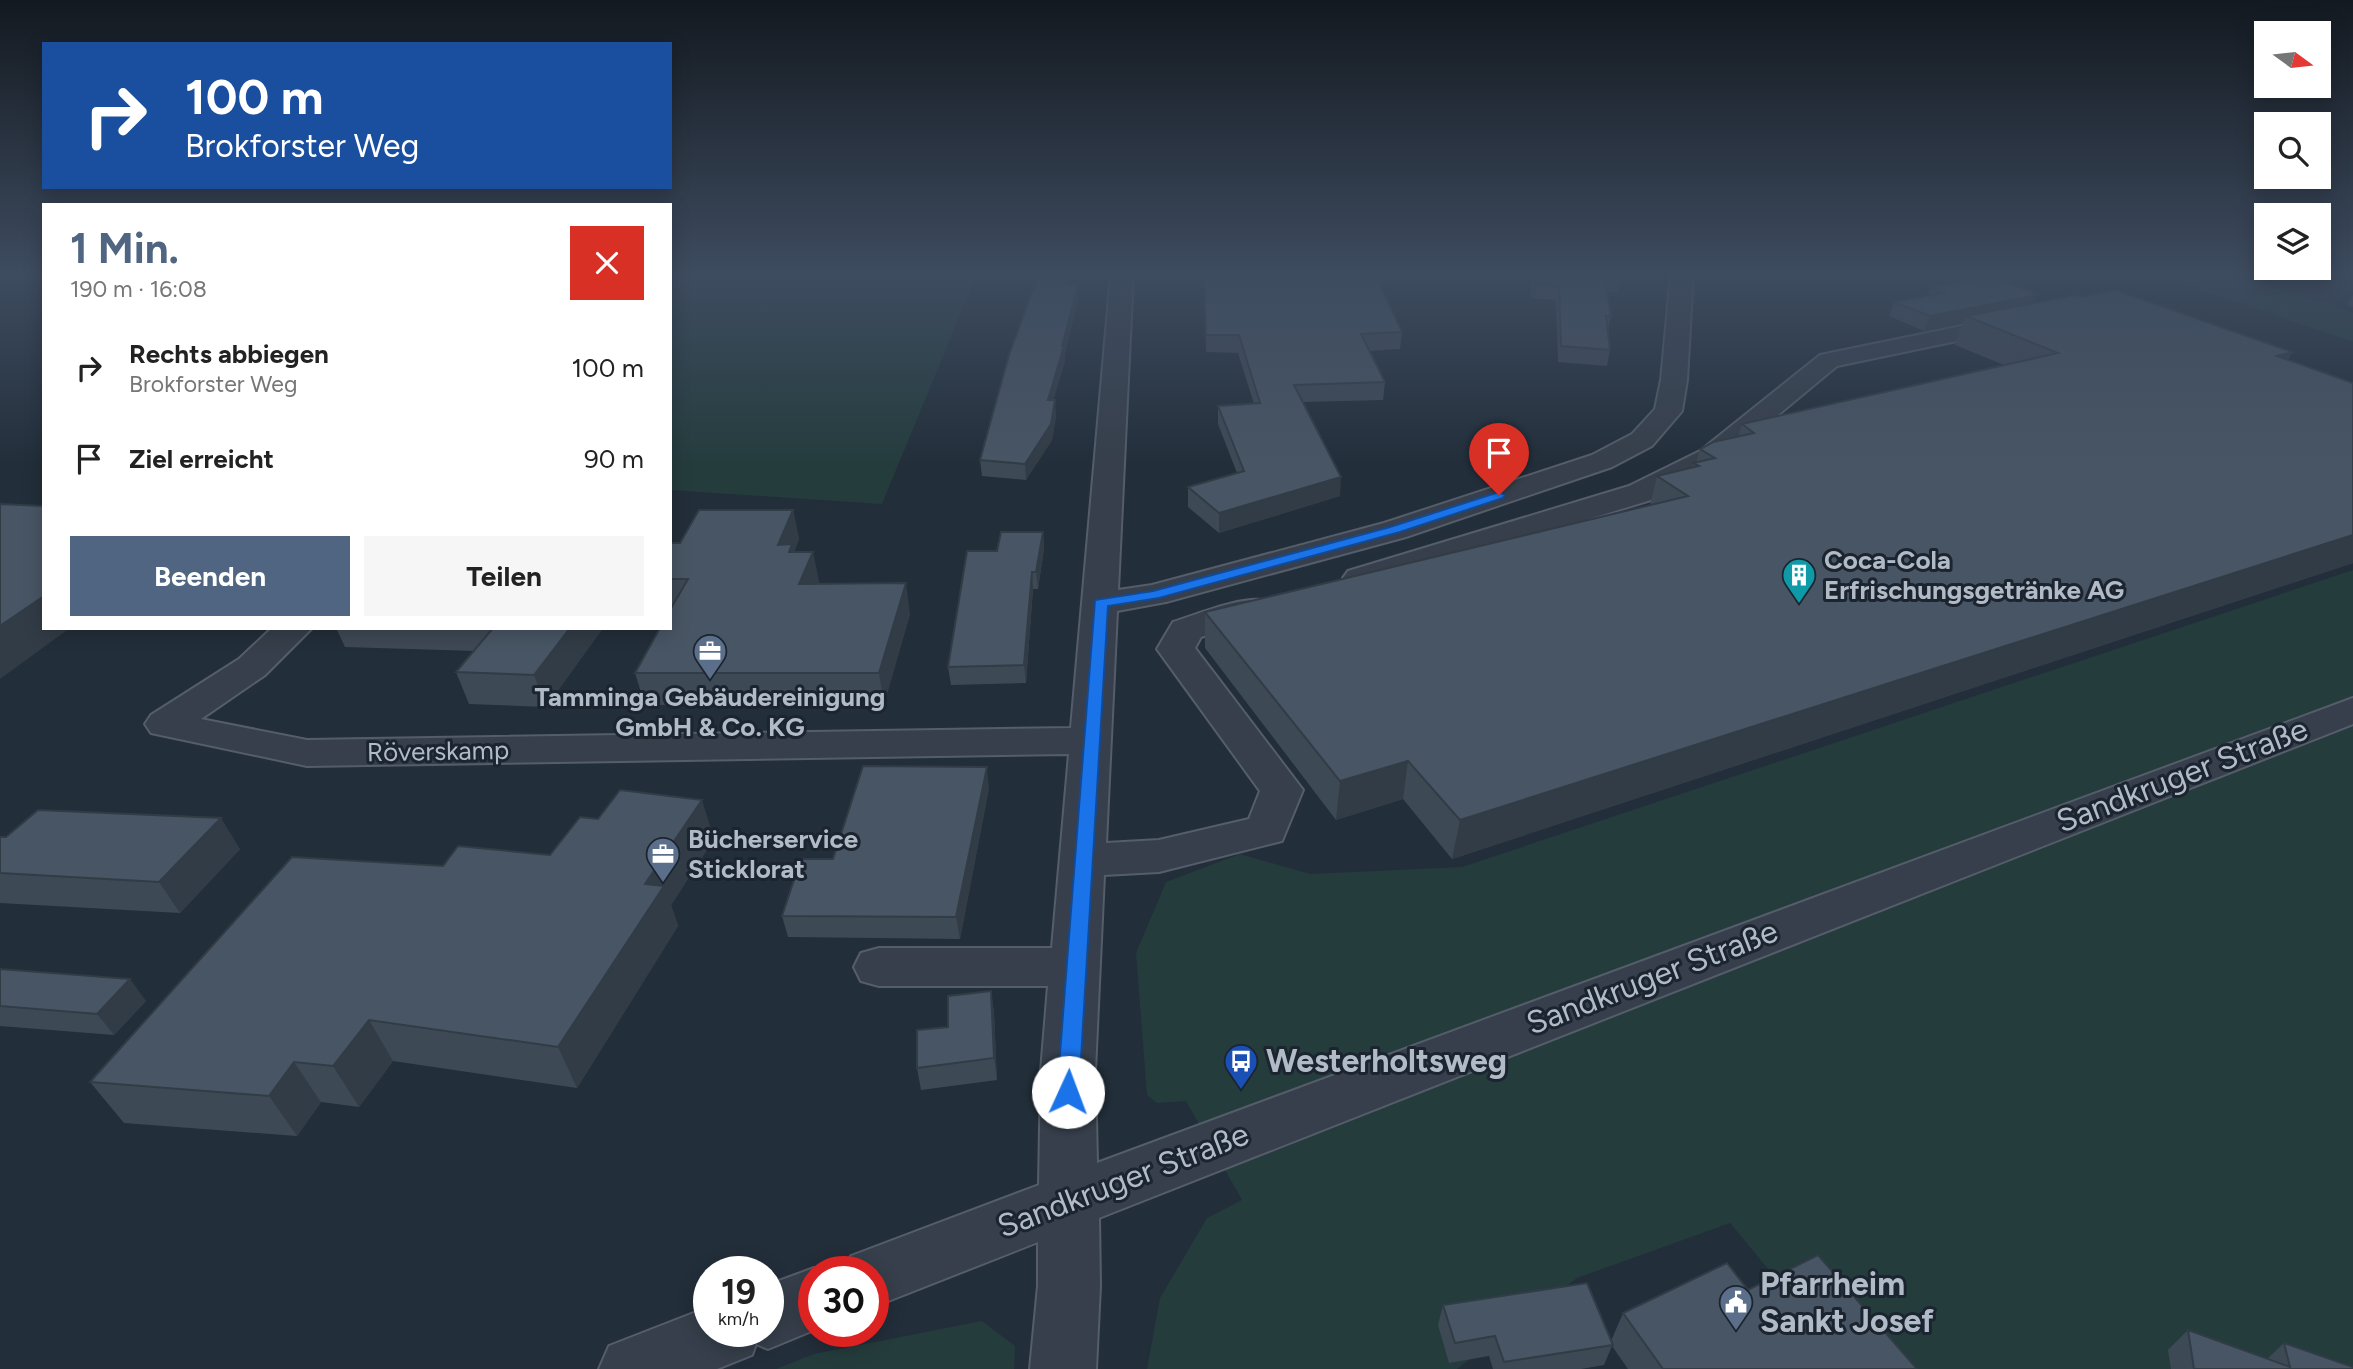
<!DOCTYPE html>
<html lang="de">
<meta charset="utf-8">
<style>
:root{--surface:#fff;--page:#f6f6f6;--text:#222;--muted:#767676;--accent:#4f6582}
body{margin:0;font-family:Figtree,sans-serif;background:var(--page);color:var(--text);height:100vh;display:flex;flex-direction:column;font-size:26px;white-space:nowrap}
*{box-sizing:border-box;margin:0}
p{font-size:23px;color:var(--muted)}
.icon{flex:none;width:38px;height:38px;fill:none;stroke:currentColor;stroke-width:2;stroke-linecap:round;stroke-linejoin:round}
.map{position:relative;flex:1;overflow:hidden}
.sheet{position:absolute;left:42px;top:203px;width:630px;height:427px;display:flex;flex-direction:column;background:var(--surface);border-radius:0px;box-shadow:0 4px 18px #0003}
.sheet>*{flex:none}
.top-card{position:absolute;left:42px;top:42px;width:630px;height:147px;border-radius:0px;box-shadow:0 4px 18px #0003;background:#1a4fa0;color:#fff;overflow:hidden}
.needle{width:46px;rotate:105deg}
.tools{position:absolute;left:2254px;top:21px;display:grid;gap:14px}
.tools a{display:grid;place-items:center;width:77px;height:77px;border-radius:0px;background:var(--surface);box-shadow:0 4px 18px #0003;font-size:35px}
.speed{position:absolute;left:693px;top:1256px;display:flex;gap:14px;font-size:35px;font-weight:700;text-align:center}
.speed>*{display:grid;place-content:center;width:91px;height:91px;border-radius:50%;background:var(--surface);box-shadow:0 4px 18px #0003;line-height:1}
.speed small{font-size:18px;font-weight:400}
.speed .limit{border:10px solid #d22;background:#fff;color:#111}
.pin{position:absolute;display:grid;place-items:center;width:60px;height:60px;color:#fff;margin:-72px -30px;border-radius:50% 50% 50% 0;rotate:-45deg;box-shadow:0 0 7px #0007}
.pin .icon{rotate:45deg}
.me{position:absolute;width:77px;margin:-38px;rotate:2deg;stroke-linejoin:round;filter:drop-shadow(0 0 5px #0008)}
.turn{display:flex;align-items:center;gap:24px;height:147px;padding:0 28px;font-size:32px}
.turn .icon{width:91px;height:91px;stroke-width:2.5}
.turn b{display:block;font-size:49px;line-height:60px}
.round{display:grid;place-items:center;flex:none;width:74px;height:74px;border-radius:0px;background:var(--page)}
.headline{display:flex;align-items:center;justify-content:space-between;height:119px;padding:0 28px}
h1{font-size:42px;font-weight:700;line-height:52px;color:var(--accent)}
.primary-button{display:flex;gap:14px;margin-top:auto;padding:14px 28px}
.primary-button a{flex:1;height:80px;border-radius:0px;background:var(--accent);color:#fff;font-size:28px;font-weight:700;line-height:80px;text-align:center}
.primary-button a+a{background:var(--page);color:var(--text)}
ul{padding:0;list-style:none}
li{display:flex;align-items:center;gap:21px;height:91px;padding:0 28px}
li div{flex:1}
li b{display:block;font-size:26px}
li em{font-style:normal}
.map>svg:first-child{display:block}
</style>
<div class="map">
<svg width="2353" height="1369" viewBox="0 0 2353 1369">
<rect width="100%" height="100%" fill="#222e3a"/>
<g fill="#253c3d">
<polygon points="670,274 977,274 882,504 670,490"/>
<polygon points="2155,274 2264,274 2244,277 2353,313 2353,342"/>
<polygon points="2353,570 2353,1369 1851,1369 1730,1223 1577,1278 1457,1369 1147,1369 1160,1298 1207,1218 1242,1200 1186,1101 1157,1103 1147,1095 1136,953 1166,882 1240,854 1310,874 1462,867"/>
<polygon points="982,1321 1015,1346 1014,1369 776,1369 814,1354"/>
</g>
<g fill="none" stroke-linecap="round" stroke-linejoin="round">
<defs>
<g id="minor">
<path d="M1111,274H1133L1118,590L1152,585L1384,523L1592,455L1632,434L1655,409L1661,380L1671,274H1693L1687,380L1682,411L1652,446L1612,467L1406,537L1166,602L1117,611L1106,843L1159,840L1249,819L1260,791L1157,649L1173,622C1199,614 1242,595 1268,601L1273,609L1268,617L1201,637L1195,648L1303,790L1282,841L1159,872L1104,875L1095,1071L1097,1163L2353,698V724L1099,1218L1100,1286L1096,1369H1030L1038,1286V1242L873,1307V1272H844L851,1256L1039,1185L1041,1071L1048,986H879L861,981L854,967L861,953L879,948H1052L1069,754L307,766L151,733L145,724L151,715L239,659L272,628H312L265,675L201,719L307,740L1071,728Z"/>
<polygon points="2010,316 2019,318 2022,323 2019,328 1837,366 1720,463 1651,500 1372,585 1360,588 1348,585 1343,578 1348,571 1629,486 1700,451 1820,355"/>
<polygon points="814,1268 824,1272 814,1272 814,1330 768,1349 756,1344 752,1355 717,1369 599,1369 609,1346 709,1307 709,1332 768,1332 768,1285"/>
</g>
</defs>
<use href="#minor" stroke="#545d69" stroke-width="4"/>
<use href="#minor" fill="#363f4b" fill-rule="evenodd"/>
</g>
<g fill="#3e4956">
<polygon points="1039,274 1071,274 1069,285 1078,285 1078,299 1065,353 1065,361 1053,400 1056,416 1052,440 1026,480 982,476 980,460"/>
<polygon points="1204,274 1375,274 1402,332 1400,349 1369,351 1385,382 1383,400 1303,402 1340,496 1219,533 1188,507 1188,487 1237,473 1218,424 1218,406 1254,404 1238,353 1206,352"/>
<polygon points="1530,274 1622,274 1618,292 1607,291 1611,316 1608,331 1610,350 1607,366 1558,362 1556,300 1532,298"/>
<polygon points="1931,287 2035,303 2082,297 2292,352 2288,360 2353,383 2353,563 1452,859 1403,799 1336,820 1205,648 1205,612 1650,505 1657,476 1692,468 1693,463 1696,462 1700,449 1738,437 1742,424 2004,365 1955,345 1963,323 1924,331 1889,316 1894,302 1928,296"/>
<polygon points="2353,295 2353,307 2347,305"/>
<polygon points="793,510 799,539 794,552 819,581 818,584 910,614 884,704 645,705 635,673 671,609 670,543 680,543"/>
<polygon points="1043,532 1044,549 1038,589 1033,589 1026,683 951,685 948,667 997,551"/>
<polygon points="336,628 603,628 546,707 469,704 456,672 474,651 345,647"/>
<polygon points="989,788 960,939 788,937 782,916 833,859"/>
<polygon points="0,837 240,849 180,913 0,903"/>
<polygon points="714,839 671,905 678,926 577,1088 393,1061 359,1107 321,1102 297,1136 124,1123 90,1082 550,855"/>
<polygon points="0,969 146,1001 114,1035 0,1026"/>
<polygon points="991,991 994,1013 997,1080 921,1090 917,1068 948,1027"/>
<polygon points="1748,1290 1917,1369 1628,1369 1612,1346 1604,1365 1581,1369 1493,1369 1489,1356 1449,1363 1438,1325 1443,1305 1611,1341 1623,1313"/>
<polygon points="2188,1330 2267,1359 2284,1343 2353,1369 2171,1369 2168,1350"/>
</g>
<g fill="#323c46">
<polygon points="1068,274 1071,274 1067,299 1066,285"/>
<polygon points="1078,285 1078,299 1065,353 1065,361 1049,416 1048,400"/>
<polygon points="2038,295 2032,309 1966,316 1963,323 1924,331 1930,316"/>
<polygon points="2292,352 2275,382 2277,356"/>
<polygon points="1055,400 1056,416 1052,440 1026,480 1025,464"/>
<polygon points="1341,477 1340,496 1219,533 1219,513"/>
<polygon points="793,510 799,539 794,551 799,574 778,545"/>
<polygon points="1043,532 1044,549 1038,589 1036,572"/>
<polygon points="2353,535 2353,563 1452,859 1460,820"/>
<polygon points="813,552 819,581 806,614 799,584"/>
<polygon points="1032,572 1033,589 1026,683 1024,665"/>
<polygon points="906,583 910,614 884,704 879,673"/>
<polygon points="44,596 44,628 70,628 0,679 0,626"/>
<polygon points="570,628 603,628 546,707 534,675"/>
<polygon points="1408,761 1403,799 1336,820 1340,781"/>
<polygon points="987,767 989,788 960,939 956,917"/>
<polygon points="702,800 714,839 671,905 678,926 577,1088 558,1047 645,884"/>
<polygon points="221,818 240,849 180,913 159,882"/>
<polygon points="130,979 146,1001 114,1035 97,1014"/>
<polygon points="991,991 994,1013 997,1080 994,1058"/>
<polygon points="369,1020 393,1061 359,1107 333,1066"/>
<polygon points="294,1062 321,1102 297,1136 269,1096"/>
</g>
<g fill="#485564" stroke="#323c46" stroke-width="2">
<polygon points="1039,274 1068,274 1066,285 1078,285 1062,346 1064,346 1048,400 1055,400 1051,424 1025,464 980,460 1009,355"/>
<polygon points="1204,274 1375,274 1402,332 1361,334 1385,382 1294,385 1341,477 1219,513 1188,487 1244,471 1218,406 1260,403 1239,335 1206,335"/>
<polygon points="1533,274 1620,274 1621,277 1604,276 1611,316 1606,316 1610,350 1561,346 1559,285 1534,283"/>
<polygon points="1995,277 2038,295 1930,316 1894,302 1944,293 1931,287"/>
<polygon points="2115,290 2292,352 2277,356 2353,383 2353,535 1460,820 1408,761 1340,781 1205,612 1688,496 1657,476 1699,466 1693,463 1715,458 1700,449 1713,442 1754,433 1742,424 2058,353 1966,316 2076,295 2082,297"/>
<polygon points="0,504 44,506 44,596 0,626"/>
<polygon points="699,510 793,510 778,545 792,544 789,552 813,552 799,584 906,583 879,673 635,673 660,628 670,628 670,610 688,579 670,579 670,543 680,543"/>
<polygon points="1001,532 1043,532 1036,572 1032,572 1024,665 948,667 967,551 997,551"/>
<polygon points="493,628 570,628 534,675 456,672"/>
<polygon points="863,766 987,767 956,917 782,916 801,859 833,859"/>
<polygon points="620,790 702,800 645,884 664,886 558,1047 369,1020 333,1066 294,1062 269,1096 90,1082 292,857 443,866 458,846 550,855 580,817 598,819"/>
<polygon points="38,810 221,818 159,882 0,873 0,837 6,837"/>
<polygon points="0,969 130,979 97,1014 0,1006"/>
<polygon points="991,991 994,1058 917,1068 917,1030 948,1027 948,996"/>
<polygon points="1818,1255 1917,1369 1663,1369 1623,1313 1727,1263 1748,1290"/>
<polygon points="1587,1283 1613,1345 1504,1362 1495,1336 1455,1343 1443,1305"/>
<polygon points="2188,1330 2290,1367 2284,1343 2353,1367 2353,1369 2194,1369"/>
</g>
<linearGradient id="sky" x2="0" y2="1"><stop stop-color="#131920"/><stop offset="0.59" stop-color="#3e4c60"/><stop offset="1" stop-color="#3e4c60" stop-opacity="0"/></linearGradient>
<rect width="2353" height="465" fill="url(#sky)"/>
<polygon fill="#1a73e8" stroke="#114b97" stroke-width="2" points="1499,492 1505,495 1503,498 1400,532 1159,598 1108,606 1079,1092 1076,1099 1068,1102 1060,1099 1057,1092 1095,600 1153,591 1390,527"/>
<defs>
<symbol id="building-pin" viewBox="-11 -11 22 30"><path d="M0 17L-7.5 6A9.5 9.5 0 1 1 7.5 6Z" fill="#0f9aa8" stroke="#1b242f"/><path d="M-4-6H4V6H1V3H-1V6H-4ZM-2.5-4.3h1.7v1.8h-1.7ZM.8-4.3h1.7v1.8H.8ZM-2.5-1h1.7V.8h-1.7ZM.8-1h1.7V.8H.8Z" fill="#fff"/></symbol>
<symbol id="office-pin" viewBox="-11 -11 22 30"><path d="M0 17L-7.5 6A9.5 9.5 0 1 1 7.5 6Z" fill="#5c6f8a" stroke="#1b242f"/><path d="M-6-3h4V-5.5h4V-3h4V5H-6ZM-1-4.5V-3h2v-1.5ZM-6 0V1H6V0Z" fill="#fff"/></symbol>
<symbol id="bus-pin" viewBox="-11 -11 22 30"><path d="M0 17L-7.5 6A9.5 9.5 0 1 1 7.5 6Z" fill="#1a4fb4" stroke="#1b242f"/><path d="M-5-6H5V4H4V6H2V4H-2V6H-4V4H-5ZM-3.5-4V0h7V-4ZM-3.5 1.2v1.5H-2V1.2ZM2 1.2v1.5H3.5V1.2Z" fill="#fff"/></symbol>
<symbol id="civic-pin" viewBox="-11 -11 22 30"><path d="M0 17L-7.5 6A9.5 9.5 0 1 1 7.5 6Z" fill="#5c6f8a" stroke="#1b242f"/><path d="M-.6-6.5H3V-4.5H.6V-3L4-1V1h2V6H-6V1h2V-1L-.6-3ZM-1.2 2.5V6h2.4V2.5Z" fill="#fff"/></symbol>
</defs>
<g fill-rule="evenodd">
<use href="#building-pin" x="1780" y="556" width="38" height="52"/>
<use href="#office-pin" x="691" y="632" width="38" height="52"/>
<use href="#office-pin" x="644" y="835" width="38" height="52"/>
<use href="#bus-pin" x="1222" y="1042" width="38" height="52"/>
<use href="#civic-pin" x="1717" y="1283" width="38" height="52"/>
</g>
<g text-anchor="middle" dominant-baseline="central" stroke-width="6" stroke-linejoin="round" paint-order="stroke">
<g font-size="26" font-weight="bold" fill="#b1bac7" stroke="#1b242f" text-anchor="start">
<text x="1824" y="560">Coca-Cola<tspan x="1824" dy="30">Erfrischungsgetränke AG</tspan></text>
<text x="710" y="697" text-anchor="middle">Tamminga Gebäudereinigung<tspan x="710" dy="30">GmbH &amp; Co. KG</tspan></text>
<text x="688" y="839">Bücherservice<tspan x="688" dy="30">Sticklorat</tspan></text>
</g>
<g font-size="26" fill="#b1bac7" stroke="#1b242f">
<text transform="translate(438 751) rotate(-1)">Röverskamp</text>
</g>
<g font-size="32" fill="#b1bac7" stroke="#1b242f">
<text transform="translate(2182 775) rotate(-21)">Sandkruger Straße</text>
<text transform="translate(1652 977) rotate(-21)">Sandkruger Straße</text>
<text transform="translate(1123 1180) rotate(-21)">Sandkruger Straße</text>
</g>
<g font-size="32" font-weight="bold" fill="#b1bac7" stroke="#1b242f" text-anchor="start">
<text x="1266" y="1061">Westerholtsweg</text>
<text x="1760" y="1284">Pfarrheim<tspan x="1760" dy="37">Sankt Josef</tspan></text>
</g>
</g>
</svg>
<div class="tools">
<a><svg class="needle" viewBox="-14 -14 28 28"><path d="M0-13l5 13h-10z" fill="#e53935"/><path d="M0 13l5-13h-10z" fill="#767676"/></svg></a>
<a><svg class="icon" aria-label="search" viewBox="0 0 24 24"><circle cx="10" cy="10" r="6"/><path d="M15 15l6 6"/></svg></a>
<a><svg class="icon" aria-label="layers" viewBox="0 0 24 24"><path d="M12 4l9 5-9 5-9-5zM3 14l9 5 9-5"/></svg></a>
</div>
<div class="speed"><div>19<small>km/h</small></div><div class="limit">30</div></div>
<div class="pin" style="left:1499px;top:495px;background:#d93025"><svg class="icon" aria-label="arrive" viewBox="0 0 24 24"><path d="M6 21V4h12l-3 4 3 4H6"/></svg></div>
<svg class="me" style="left:1068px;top:1092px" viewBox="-20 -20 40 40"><circle r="19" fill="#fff"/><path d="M0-13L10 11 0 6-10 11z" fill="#1a73e8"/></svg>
<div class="top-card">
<div class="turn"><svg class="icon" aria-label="right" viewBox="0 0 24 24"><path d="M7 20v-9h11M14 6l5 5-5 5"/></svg><div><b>100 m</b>Brokforster Weg</div></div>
</div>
<section class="sheet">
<div class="headline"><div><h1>1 Min.</h1><p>190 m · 16:08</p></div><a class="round" style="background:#d93025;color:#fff"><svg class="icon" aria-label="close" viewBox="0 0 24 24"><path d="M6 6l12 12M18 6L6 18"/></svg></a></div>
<ul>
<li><svg class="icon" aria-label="right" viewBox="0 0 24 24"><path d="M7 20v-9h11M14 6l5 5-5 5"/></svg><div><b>Rechts abbiegen</b><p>Brokforster Weg</p></div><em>100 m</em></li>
<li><svg class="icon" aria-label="arrive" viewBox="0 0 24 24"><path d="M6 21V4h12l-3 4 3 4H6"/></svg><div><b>Ziel erreicht</b></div><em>90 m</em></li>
</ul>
<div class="primary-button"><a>Beenden</a><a>Teilen</a></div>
</section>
</div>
